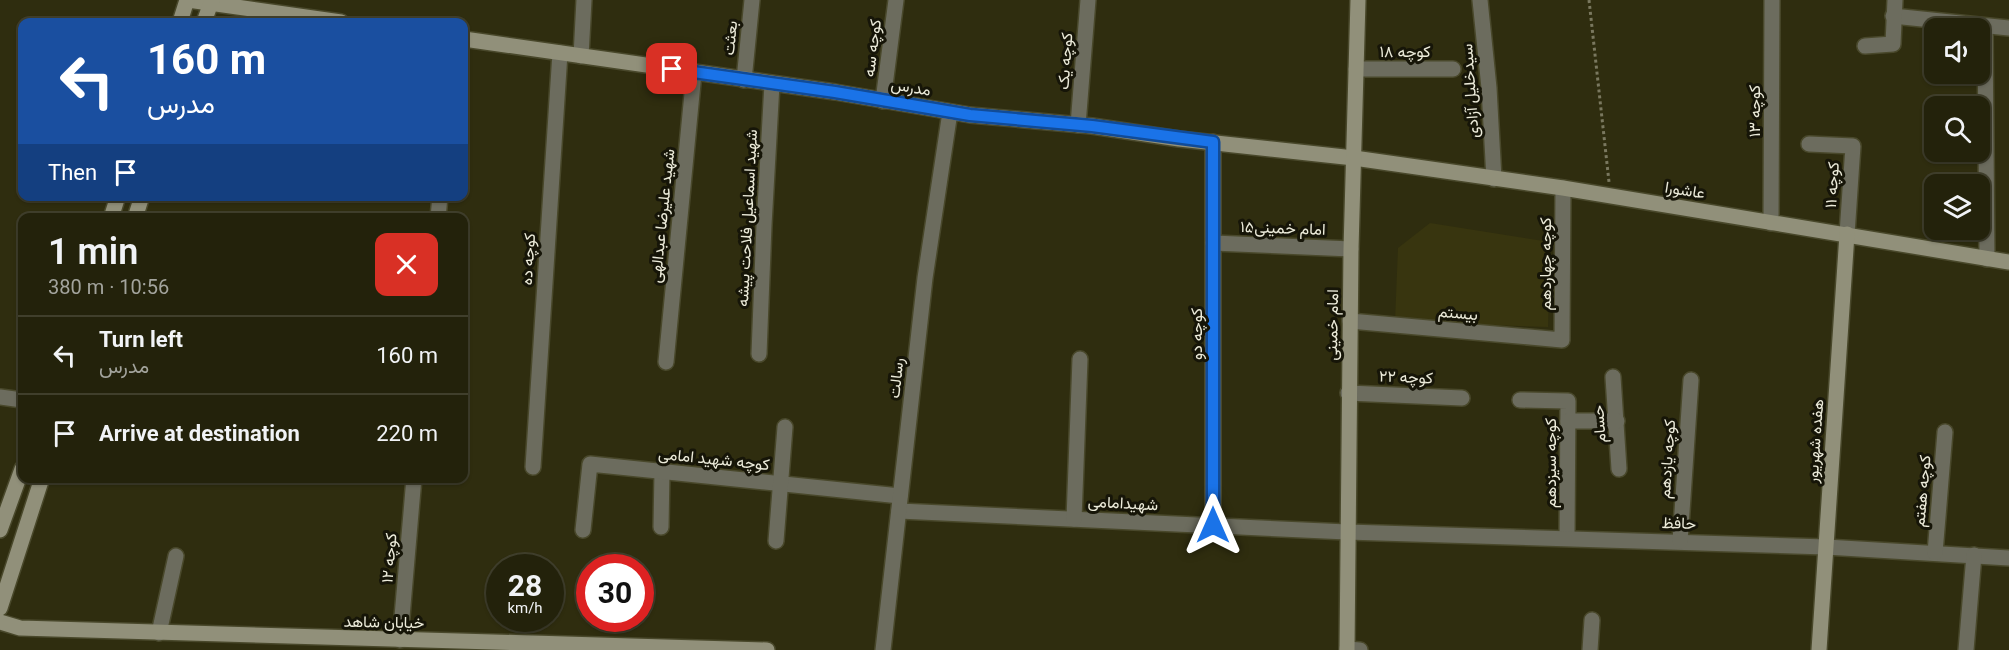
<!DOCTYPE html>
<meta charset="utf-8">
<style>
:root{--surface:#23220b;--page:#2b2a14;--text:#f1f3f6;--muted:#a3a49d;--line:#403f2c}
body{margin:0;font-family:Roboto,Vazirmatn,sans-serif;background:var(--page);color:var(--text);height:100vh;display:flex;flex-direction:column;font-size:22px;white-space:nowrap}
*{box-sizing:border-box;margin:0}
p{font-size:20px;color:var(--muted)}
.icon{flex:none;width:33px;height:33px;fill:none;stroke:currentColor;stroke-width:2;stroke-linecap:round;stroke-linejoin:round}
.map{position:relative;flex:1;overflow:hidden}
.sheet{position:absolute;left:18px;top:213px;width:450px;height:270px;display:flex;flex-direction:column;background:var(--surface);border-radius:12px;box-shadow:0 2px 4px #0004,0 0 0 2px var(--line)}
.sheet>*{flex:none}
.guide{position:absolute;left:18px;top:18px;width:450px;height:183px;border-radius:12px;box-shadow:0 2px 4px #0004,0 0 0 2px var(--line);background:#1a4fa0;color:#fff;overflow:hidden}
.controls{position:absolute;left:1924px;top:18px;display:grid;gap:12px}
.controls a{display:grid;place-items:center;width:66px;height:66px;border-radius:12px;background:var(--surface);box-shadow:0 2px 4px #0004,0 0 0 2px var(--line);font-size:30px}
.speed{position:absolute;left:486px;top:554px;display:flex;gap:12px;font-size:30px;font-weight:700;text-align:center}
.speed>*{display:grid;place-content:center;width:78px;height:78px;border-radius:50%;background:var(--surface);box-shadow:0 2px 4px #0004,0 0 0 2px var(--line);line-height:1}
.speed small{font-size:15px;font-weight:400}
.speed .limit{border:9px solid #d22;background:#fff;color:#111}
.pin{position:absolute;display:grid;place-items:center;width:51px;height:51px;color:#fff;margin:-26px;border-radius:12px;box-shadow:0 3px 9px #0006}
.me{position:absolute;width:66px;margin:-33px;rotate:0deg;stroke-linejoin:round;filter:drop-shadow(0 0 4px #0008)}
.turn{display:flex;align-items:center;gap:21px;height:126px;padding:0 30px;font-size:27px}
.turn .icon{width:78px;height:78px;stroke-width:2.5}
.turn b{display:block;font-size:42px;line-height:51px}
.then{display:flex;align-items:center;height:57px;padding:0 30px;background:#0003;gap:12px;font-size:22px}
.round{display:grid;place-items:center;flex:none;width:63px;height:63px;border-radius:12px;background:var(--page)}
.overview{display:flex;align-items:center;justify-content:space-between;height:102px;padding:0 30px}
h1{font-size:36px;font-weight:600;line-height:45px}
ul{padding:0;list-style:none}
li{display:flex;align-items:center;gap:18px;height:78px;padding:0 30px;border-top:2px solid var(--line)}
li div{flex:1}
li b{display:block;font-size:22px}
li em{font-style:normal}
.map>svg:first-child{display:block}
</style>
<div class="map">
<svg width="2009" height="650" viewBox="0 0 2009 650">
<rect width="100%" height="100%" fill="#2f2d0f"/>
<polygon fill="#38350f" points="1430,223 1550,242 1548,327 1395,322 1398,248"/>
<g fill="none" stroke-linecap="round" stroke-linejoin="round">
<defs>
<g id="street">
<polyline points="1480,0 1489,88 1494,179"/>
<polyline points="1893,16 2009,28"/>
<polyline points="1985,27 1987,259"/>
<polyline points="1865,46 1893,44 1895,0"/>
<polyline points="581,56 584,0"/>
<polyline points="1356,69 1453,69"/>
<polyline points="744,80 752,0"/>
<polyline points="883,101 896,0"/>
<polyline points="1078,125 1088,0"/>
<polyline points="1213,142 1213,525"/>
<polyline points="1809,144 1853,146 1847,234"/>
<polyline points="438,218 440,196"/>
<polyline points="1771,223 1772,0"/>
<polyline points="1213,243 1351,249"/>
<polyline points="1350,321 1562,340 1563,188"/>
<polyline points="759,354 764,225 772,84"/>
<polyline points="666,362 694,73"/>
<polyline points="1613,377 1619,469"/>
<polyline points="1348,393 1462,398"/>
<polyline points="0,397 22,400"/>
<polyline points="1520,400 1568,401 1567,538"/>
<polyline points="1568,421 1617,421"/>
<polyline points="533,467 560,53"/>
<polyline points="899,511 1347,532 1826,547 2009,558"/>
<polyline points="1074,519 1080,359"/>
<polyline points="661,527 662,472"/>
<polyline points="583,530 590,464 900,496"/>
<polyline points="776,541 785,427"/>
<polyline points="1680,541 1691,380"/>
<polyline points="1935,553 1945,432"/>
<polyline points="159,633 176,556"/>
<polyline points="400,640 414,478"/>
<polyline points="1347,649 1360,650"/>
<polyline points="883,650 925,278 950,112"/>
<polyline points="1590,650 1592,620"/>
<polyline points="1966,650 1974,555"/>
</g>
<g id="secondary">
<polyline points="188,0 341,22"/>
<polyline points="180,22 187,0"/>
<polyline points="204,22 212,0"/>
<polyline points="464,39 835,92 970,115 1092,126 1179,139 1354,158 1563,188 2009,262"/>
<polyline points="111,218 118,196"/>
<polyline points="135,218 142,196"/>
<polyline points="0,530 22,469"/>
<polyline points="0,608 42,478"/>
<polyline points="0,622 20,628 767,650"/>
<polyline points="1347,650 1351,249 1358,0"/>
<polyline points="1819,650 1847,234"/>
</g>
</defs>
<use href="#street" stroke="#49482b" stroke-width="18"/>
<use href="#secondary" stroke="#49482b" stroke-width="18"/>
<polyline stroke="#7a785f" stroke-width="3" stroke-dasharray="3 3" stroke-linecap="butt" points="1589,0 1609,182"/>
<use href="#street" stroke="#6c6c5e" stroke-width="15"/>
<use href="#secondary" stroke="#91907a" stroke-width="15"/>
</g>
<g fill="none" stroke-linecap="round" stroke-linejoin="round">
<defs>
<polyline id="route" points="672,69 835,92 970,115 1092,126 1213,142 1213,525"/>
</defs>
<use href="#route" stroke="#114b97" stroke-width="15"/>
<use href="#route" stroke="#1a73e8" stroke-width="10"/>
</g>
<g text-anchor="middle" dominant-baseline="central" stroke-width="6" stroke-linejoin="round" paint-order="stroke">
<g font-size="16" fill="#ecebda" stroke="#161508">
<text transform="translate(730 38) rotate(-84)">بعثت</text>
<text transform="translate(872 48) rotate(-83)">کوچه سه</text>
<text x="1405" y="51">کوچه ۱۸</text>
<text transform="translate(1065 61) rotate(-86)">کوچه یک</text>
<text transform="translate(911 87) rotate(9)">مدرس</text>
<text transform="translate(1470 91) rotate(-94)">سیدخلیل آزادی</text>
<text transform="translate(1754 111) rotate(-90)">کوچه ۱۳</text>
<text transform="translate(1832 185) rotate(-86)">کوچه ۱۱</text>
<text transform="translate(1685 190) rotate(9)">عاشورا</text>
<text transform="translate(662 216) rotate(-84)">شهید علیرضا عبدالهی</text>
<text transform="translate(747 218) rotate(-87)">شهید اسماعیل فلاحت پیشه</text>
<text transform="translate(1283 228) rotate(2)">امام خمینی۱۵</text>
<text transform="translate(528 259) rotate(-86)">کوچه ده</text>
<text transform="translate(1545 264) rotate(-90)">کوچه چهاردهم</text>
<text transform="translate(1458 313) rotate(5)">بیستم</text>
<text transform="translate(1332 325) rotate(-89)">امام خمینی</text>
<text transform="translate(1196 334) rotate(-90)">کوچه دو</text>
<text transform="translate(1406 377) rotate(2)">کوچه ۲۲</text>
<text transform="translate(896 378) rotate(-84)">رسالت</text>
<text transform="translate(1599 424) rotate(-94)">حسام</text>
<text transform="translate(1815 441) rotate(-86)">هفده شهریور</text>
<text transform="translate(714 459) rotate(6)">کوچه شهید امامی</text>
<text transform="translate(1667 459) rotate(-86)">کوچه یازدهم</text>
<text transform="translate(1550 463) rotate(-90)">کوچه سیزدهم</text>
<text transform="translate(1922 491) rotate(-85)">کوچه هفتم</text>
<text transform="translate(1123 503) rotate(3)">شهیدامامی</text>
<text transform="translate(1679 523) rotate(2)">حافظ</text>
<text transform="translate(389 558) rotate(-85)">کوچه ۱۲</text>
<text transform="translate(384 622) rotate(1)">خیابان شاهد</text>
</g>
</g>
</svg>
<div class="controls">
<a><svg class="icon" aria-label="sound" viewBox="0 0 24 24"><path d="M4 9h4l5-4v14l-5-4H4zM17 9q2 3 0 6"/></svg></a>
<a><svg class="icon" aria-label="search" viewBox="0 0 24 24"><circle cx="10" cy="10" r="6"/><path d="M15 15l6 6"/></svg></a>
<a><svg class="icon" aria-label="layers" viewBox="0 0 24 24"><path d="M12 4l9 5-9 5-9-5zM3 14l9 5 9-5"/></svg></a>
</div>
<div class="speed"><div>28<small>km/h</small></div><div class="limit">30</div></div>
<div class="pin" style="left:672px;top:69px;background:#d93025"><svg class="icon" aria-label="arrive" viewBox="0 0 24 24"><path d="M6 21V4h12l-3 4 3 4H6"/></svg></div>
<svg class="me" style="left:1213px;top:525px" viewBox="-20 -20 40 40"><path d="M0-17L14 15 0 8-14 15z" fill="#1a73e8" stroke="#fff" stroke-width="4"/></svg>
<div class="guide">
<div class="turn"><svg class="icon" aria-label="left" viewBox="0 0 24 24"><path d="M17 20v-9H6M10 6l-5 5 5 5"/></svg><div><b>160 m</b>مدرس</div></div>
<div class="then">Then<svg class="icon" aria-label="arrive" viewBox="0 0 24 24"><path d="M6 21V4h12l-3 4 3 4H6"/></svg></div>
</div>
<section class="sheet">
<div class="overview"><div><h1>1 min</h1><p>380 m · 10:56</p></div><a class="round" style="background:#d93025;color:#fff"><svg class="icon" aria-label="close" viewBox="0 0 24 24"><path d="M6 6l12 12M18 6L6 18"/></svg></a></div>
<ul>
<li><svg class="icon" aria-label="left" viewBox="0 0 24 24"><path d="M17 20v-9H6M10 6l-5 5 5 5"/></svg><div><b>Turn left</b><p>مدرس</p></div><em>160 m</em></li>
<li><svg class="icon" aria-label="arrive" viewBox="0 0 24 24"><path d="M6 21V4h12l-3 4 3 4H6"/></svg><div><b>Arrive at destination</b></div><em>220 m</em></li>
</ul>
</section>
</div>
